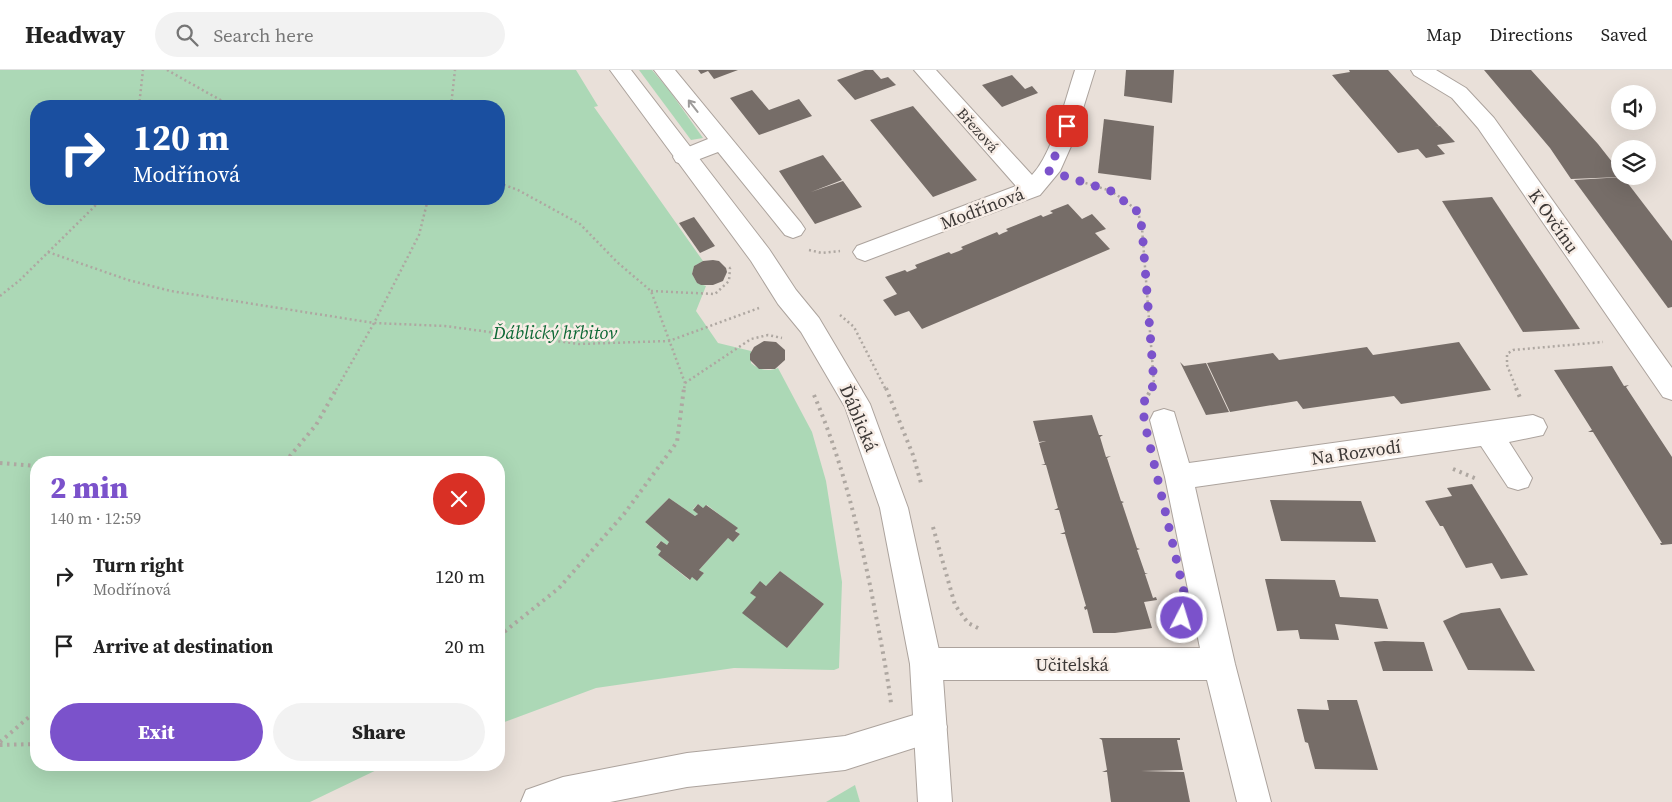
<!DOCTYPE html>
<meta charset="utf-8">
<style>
:root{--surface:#fff;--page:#f2f2f2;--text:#222;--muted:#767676;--line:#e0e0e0;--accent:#7b52cb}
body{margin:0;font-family:"Source Serif 4",serif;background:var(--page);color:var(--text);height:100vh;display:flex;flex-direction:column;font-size:19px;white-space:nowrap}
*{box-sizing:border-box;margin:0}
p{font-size:16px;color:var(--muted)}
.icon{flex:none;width:28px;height:28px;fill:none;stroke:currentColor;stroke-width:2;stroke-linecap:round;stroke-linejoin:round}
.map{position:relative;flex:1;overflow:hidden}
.drawer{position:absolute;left:30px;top:386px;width:475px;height:315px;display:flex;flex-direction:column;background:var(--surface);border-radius:20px;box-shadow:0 5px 20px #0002}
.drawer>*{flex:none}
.banner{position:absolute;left:30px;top:30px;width:475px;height:105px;border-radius:20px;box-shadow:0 5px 20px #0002;background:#1a4fa0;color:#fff;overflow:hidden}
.buttons{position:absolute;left:1611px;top:15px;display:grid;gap:10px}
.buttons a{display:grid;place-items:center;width:45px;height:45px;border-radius:50%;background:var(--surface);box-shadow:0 5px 20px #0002;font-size:25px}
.pin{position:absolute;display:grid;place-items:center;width:42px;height:42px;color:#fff;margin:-21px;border-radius:10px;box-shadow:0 2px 8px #0006}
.me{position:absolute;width:55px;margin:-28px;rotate:5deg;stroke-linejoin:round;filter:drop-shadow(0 0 4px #0008)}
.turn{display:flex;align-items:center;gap:18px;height:105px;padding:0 20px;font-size:22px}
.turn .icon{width:65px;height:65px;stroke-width:2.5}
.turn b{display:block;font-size:35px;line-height:42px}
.round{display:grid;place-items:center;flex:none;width:52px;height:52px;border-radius:26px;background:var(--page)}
.overview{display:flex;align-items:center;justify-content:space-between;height:85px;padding:0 20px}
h1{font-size:30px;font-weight:800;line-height:38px;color:var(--accent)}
.primary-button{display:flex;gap:10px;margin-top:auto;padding:10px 20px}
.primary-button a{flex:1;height:58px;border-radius:30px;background:var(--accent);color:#fff;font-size:20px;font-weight:800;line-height:58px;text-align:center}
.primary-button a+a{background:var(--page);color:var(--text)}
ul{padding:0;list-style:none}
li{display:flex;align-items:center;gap:15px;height:70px;padding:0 20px}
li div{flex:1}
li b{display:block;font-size:19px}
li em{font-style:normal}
header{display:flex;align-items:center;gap:30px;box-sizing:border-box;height:70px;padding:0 25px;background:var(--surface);border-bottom:1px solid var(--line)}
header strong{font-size:24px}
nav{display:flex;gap:28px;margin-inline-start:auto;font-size:18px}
.search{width:350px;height:45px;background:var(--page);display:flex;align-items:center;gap:12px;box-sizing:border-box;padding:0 18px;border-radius:28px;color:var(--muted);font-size:19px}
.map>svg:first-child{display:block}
</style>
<header>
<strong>Headway</strong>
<div class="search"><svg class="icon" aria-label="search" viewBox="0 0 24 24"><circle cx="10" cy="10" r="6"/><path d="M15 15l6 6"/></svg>Search here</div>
<nav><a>Map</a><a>Directions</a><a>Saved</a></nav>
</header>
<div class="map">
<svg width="1672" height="732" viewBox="0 0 1672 732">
<rect width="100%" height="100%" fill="#e9e0d9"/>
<g fill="#acd8b6" fill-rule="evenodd">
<path d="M0,0H576L598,36L594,37L703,191L694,196L692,204L697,213L706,216L696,241L718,273L751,281V293C759,300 768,302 778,298L812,362L826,411L842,512L839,598L834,600L734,598L596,618L499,654V392H36V695H387L310,732H0ZM36,36H499V129H36ZM669,428L695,446L698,444L693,439L698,434L703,438L707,435L737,458L736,461L740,464L733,472L728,468L699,500L704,503L697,510L692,507L689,510L658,485L661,481L656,476L661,471L667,475L669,472L645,452ZM780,501L824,534L787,578L756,527L751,523L761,512L766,516Z"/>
<polygon points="639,0 652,0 669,20 703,68 691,70"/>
<polygon points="855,715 860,732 826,732"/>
</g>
<g fill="#766d68">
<polygon points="698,0 738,0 714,9 708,1 701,4"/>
<polygon points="865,0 873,0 881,9 888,7 896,15 855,30 837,10"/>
<polygon points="1126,0 1174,0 1172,33 1124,26"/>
<polygon points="1349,0 1388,0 1439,56 1434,57 1440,56 1455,72 1437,75 1445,84 1426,88 1418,79 1398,83 1332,5 1350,2"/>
<polygon points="1484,0 1531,0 1598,74 1620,102 1620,107 1571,109 1550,78"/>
<polygon points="1012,5 1025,19 1032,16 1038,23 1002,37 982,15"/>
<polygon points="752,20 769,40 799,29 812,46 759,65 730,28"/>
<polygon points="913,36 956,86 977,110 933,127 870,50"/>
<polygon points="1104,49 1154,56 1151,110 1098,103"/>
<polygon points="823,85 842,110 811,122 843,111 862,137 815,154 779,101"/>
<polygon points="1623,107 1672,171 1672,237 1668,238 1574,110"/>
<polygon points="1492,127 1580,259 1523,262 1442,131"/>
<polygon points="1068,134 1082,149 1092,144 1106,159 1095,163 1110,179 922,259 909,241 895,246 883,230 897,224 885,207 905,200 907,202 917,198 915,195 949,182 951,184 959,181 963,179 961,177 997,162 999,165 1003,163 1008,161 1006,159 1041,145 1043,147 1053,143 1050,141"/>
<polygon points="694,147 715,176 700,183 679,153"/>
<polygon points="713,190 719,191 726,198 727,202 723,211 713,215 701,215 697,213 692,204 694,196 703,191"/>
<polygon points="764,271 776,272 785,280 785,290 775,299 759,299 750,290 750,284 754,277"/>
<polygon points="1459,272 1491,320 1401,334 1394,326 1303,339 1297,331 1230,342 1207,293 1273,283 1279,290 1367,277 1373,285"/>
<polygon points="1180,292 1184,296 1206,293 1229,342 1206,345"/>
<polygon points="1612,296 1624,316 1629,315 1626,317 1672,387 1672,474 1661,475 1660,473 1662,473 1593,362 1588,362 1592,360 1554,300"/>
<polygon points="1092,345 1099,365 1103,365 1100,367 1106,387 1111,386 1107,388 1121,431 1124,432 1122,433 1137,478 1140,479 1137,480 1145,503 1148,504 1145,504 1153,528 1156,527 1157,530 1144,532 1152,558 1115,563 1093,563 1087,539 1085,540 1084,537 1086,536 1065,464 1060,464 1065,462 1059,440 1054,440 1058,438 1046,395 1041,395 1045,394 1039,373 1046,371 1039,372 1033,351"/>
<polygon points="1472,414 1505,467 1528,505 1501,509 1492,493 1466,498 1443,456 1440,456 1425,431 1452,426 1447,418"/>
<polygon points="669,428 695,446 698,444 693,440 698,434 703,438 706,435 738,458 735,461 740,464 733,472 728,468 699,500 704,503 697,511 692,507 690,510 658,485 661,481 656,477 661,471 667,475 669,472 645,452"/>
<polygon points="1270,430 1361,431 1376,472 1281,471"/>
<polygon points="780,501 824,534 787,578 742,543 756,527 750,523 760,511 766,516"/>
<polygon points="1265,509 1335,510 1340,527 1378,529 1388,559 1335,554 1339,570 1300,569 1298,560 1277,561"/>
<polygon points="1500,538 1535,601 1468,600 1443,551 1461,543"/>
<polygon points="1384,571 1424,572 1433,601 1383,601 1374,572"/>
<polygon points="1327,630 1357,630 1378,700 1315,699 1308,673 1305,672 1297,639 1329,640"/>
<polygon points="1099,668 1180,668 1180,670 1177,670 1183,700 1141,701 1184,702 1190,732 1111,732 1107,702 1102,702 1107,700 1102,670"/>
</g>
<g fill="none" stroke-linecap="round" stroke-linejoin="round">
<defs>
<g id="minor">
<polygon points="654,0 675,0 801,153 805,159 801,165 793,168 785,165 718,82 684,95 676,92 673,87 676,82 708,69"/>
<path d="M914,0H936L1032,105C1053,83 1065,30 1075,0H1095L1072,74L1060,101L1040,125L865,191L857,188L853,182L857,176L1016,116Z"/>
<polygon points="1411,0 1436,0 1466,18 1494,48 1672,298 1672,330 1663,327 1478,58 1452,28 1414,5"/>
<polygon points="1164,339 1174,342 1189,393 1533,345 1543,349 1547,357 1543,365 1509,372 1532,408 1528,417 1518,420 1508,417 1481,376 1195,417 1235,594 1271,732 1237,732 1207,610 926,610 915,605 910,594 915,583 926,578 1200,578 1165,407 1150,350 1154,342"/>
<polygon points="930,640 942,645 947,657 942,669 845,700 687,717 610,732 521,732 526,720 563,707 687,683 845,666"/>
</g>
<polygon id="major" points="610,0 631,0 769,179 796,220 819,248 870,334 908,438 942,594 952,732 918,732 910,594 880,438 845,337 801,262 778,234 751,191"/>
</defs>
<use href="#minor" stroke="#aca39d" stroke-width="2"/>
<use href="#major" stroke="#aca39d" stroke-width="2"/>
<g stroke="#aea7a1" stroke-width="2.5" stroke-dasharray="2 3" stroke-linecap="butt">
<polyline points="167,0 231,36"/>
<polyline points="139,36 143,0"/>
<polyline points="451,36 455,0"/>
<polyline points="1076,110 1111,121 1127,132 1138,142 1142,158 1154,314 1151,320"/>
<polyline points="499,113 518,120 580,154 617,192 651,221 685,313 684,320"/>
<polyline points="809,180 822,183 840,181"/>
<polyline points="48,182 128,210 171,221 374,253 445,256 579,274 669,271 759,238"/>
<polyline points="651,221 715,224 729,211 730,198 733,197"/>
<polyline points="0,226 20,210 95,136 99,129"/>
<polyline points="840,245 854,257 886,320"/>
<polyline points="685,313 751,269 768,265 782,268"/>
<polyline points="336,320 374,253 419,165 428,129"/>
<polyline points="1517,320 1507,295 1507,284 1513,280 1603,272"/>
</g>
<g stroke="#aea7a1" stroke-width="4" stroke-dasharray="2.5 4.5" stroke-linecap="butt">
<polyline points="886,318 913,385 921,413"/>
<polyline points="1516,318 1521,330"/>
<path d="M814,325C841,388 857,453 871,520C878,557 886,595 891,633"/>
<polyline points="1148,325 1152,318"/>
<polyline points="285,392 316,355 337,318"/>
<polyline points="0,393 36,396"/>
<polyline points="1453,399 1477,409"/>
<polyline points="933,457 955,535 968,553 980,559"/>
<polyline points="499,566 559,518 624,444 677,372 684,318"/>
<polyline points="0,672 36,641"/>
<polyline points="0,675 36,674"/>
</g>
<use href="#minor" fill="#fff" fill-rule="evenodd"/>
<use href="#major" fill="#fff" fill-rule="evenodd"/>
</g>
<defs><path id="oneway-shaft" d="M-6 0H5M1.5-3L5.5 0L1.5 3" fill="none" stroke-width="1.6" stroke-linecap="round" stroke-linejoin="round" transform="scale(1.25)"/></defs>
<use stroke="#9d9b9a" href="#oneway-shaft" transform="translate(693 36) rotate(-128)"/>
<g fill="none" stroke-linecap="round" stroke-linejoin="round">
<polyline stroke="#7b52cb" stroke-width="9" stroke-dasharray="0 16.2" points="1067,56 1049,101 1111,121 1138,142 1142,158 1154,314 1144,332 1144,350 1186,531 1182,548"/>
</g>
<g text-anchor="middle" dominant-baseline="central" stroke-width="5" stroke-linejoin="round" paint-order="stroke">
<g font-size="15" fill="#3b3735" stroke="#f7ede6">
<text transform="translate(978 60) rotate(48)">Březová</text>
</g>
<g font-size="18" fill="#3b3735" stroke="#f7ede6">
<text transform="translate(982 138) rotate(-21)">Modřínová</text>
<text transform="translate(1554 151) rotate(55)">K Ovčínu</text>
<text transform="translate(859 348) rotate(67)">Ďáblická</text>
<text transform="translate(1356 382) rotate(-8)">Na Rozvodí</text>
<text x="1072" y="594">Učitelská</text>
</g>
<g font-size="18" font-style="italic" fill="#0b6733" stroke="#f7ede6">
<text x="555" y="262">Ďáblický hřbitov</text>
</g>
</g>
</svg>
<div class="buttons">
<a><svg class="icon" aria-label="sound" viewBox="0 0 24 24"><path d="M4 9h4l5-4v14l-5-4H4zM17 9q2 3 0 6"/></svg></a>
<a><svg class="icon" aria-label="layers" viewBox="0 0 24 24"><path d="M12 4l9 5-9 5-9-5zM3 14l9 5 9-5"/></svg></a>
</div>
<div class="pin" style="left:1067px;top:56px;background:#d93025"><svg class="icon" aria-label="arrive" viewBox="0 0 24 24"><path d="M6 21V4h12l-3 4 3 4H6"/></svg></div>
<svg class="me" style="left:1182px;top:548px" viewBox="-20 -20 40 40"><circle r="17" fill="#7b52cb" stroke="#fff" stroke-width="3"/><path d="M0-11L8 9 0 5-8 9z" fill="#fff"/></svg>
<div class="banner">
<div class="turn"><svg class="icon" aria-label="right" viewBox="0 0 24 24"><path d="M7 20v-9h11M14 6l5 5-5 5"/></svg><div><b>120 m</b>Modřínová</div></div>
</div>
<section class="drawer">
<div class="overview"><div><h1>2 min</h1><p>140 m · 12:59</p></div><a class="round" style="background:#d93025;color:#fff"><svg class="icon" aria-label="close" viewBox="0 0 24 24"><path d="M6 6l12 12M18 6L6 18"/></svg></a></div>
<ul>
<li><svg class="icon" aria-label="right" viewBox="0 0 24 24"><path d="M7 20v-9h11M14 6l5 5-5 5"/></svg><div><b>Turn right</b><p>Modřínová</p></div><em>120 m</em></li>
<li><svg class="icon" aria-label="arrive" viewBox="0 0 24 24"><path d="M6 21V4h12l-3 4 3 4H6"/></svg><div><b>Arrive at destination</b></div><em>20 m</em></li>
</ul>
<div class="primary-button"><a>Exit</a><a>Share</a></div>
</section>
</div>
